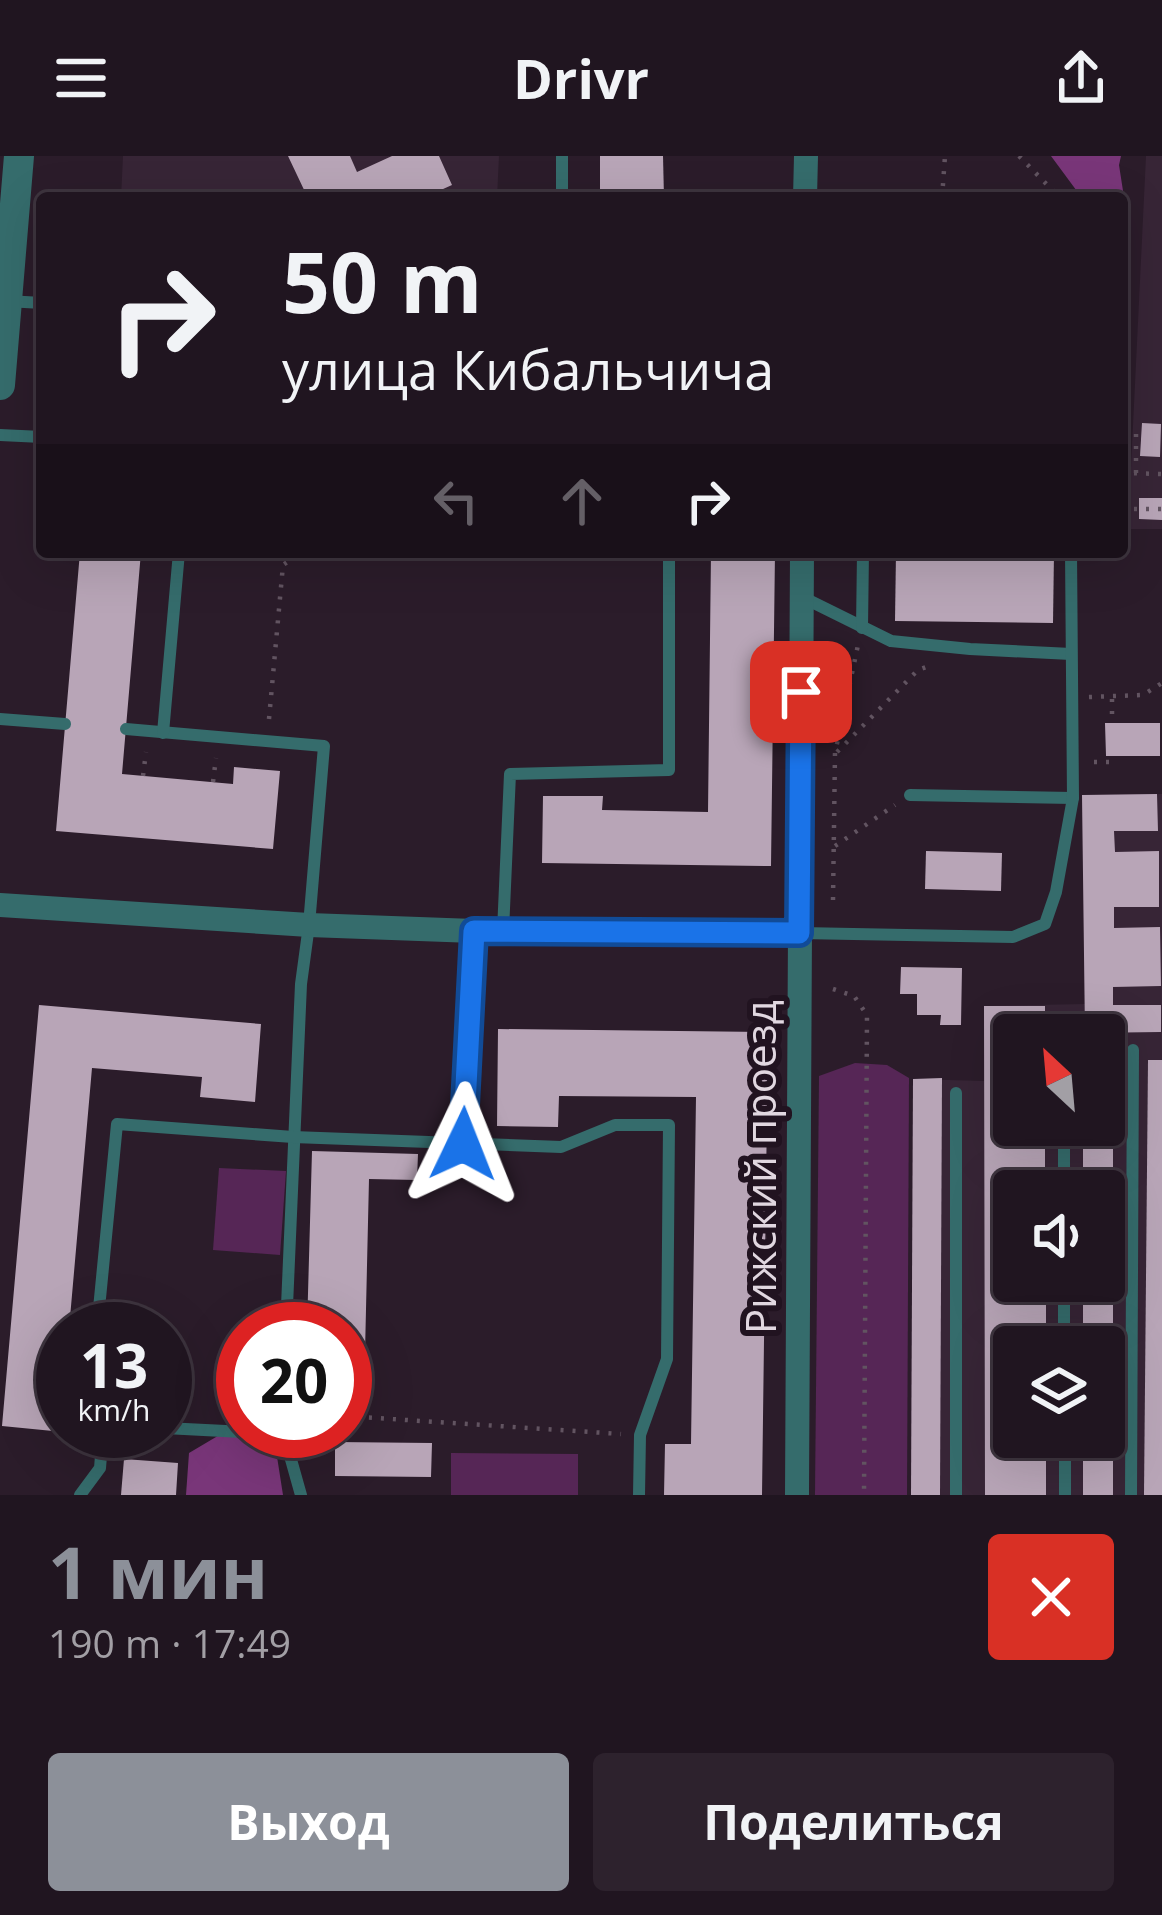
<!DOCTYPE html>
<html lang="ru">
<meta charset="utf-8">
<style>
:root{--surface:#201520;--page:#2d222d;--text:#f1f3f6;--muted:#a29fa5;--line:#3d343e;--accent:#8c9099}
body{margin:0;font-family:"Open Sans",sans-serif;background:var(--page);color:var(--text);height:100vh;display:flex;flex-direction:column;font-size:45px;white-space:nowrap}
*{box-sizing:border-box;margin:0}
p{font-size:39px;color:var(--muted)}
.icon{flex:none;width:66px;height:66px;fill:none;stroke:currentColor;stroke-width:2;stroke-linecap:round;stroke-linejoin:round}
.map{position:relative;height:1339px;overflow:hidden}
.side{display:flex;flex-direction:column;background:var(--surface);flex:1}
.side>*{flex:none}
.banner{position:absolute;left:36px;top:36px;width:1092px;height:366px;border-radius:12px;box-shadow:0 12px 48px #0002,0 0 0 3px var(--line);background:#201520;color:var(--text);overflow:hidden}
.needle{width:78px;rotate:334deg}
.tools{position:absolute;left:993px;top:858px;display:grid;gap:24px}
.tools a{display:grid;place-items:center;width:132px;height:132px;border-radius:12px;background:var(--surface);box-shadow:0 12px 48px #0002,0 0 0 3px var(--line);font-size:60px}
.speed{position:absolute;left:36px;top:1146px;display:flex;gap:24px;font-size:60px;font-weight:700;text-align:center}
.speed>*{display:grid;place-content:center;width:156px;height:156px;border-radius:50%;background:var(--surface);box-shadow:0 12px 48px #0002,0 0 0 3px var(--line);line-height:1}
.speed small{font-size:30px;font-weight:400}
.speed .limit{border:18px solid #d22;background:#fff;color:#111}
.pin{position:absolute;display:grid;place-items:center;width:102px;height:102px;color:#fff;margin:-51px;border-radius:24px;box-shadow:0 6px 18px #0006}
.me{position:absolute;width:132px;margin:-66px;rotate:2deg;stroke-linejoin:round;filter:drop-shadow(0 0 9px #0008)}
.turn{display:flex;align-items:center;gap:42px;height:252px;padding:0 48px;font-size:54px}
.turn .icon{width:156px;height:156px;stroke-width:2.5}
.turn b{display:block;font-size:84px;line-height:102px}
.lanes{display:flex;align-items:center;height:114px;padding:0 48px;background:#0003;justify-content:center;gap:60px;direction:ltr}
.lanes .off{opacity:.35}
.round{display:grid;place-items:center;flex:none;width:126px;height:126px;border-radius:12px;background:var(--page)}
.summary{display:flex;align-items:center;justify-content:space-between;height:204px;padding:0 48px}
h1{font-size:72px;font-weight:700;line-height:90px;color:var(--accent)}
.action{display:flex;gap:24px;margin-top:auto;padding:24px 48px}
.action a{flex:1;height:138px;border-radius:12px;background:var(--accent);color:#fff;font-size:48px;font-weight:700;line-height:138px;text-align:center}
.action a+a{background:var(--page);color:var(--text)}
header{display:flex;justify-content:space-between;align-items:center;height:156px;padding:0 48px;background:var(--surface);font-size:54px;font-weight:700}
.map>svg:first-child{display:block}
</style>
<header><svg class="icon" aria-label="menu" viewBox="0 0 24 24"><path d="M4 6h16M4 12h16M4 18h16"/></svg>Drivr<svg class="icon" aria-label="share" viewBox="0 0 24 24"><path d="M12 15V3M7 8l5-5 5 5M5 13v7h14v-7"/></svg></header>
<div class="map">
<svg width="1162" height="1339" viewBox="0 0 1162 1339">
<rect width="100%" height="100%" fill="#2b1c2a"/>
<g fill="#372536" fill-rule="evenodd">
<polygon points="123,0 499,0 497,42 121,42"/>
<polygon points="1146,0 1162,0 1162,373 1128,373"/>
<path d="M1162,638V1339H911L913,923L984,925V850L1085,848L1082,639ZM1014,879H1104V969H1014ZM1014,1035H1104V1125H1014ZM1014,1191H1104V1281H1014Z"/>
</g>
<g fill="#562656">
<polygon points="855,907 887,909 909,922 907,1339 815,1339 819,920"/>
<polygon points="219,1012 286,1015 280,1099 213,1094"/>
<polygon points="451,1297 578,1298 578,1339 451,1339"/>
</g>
<g fill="#793679">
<polygon points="1051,0 1121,0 1119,9 1128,67 1122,70 1122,42 1082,42"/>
<polygon points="243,1265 243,1275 273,1275 283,1339 186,1339 189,1297"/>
</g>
<g fill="#b8a5b7">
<polygon points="288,0 350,0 357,16 392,0 439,0 452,29 423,42 298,42 306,38"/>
<polygon points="600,0 663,0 664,42 600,42"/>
<polygon points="1142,267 1161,268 1160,301 1140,300"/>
<polygon points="1139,342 1162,342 1162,364 1139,363"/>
<polygon points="80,396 141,396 122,618 233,628 234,611 280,615 273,693 56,675"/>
<polygon points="711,396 775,396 771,710 542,707 543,640 603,640 602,654 708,656"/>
<polygon points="896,396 1054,396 1053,467 895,465"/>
<polygon points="1105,567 1160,567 1160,600 1106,600"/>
<polygon points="1157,638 1158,675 1114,675 1115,696 1159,695 1159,751 1114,751 1114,772 1160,771 1161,830 1113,831 1113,849 1161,849 1161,876 1085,877 1082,639"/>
<polygon points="926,695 1002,697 1001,735 925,733"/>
<polygon points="901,811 962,812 961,869 940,869 941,859 917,859 917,838 900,838"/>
<polygon points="39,849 261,868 255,946 200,941 202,921 92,912 69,1173 63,1173 63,1276 2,1270"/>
<polygon points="984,850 1045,850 1045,879 1014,879 1014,969 1045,969 1045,1035 1014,1035 1014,1125 1046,1125 1046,1191 1014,1191 1014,1281 1046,1281 1046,1339 985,1339"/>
<polygon points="498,873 768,876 762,1339 664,1339 665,1288 691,1288 696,941 559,940 558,971 497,970"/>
<polygon points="1104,902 1113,902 1113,1339 1083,1339 1083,1281 1104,1281 1104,1191 1083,1191 1083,1125 1104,1125 1104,1035 1083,1035 1083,969 1104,969"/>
<polygon points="1148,904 1162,904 1162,1339 1144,1339"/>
<polygon points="942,922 940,1339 911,1339 913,923"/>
<polygon points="312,995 418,998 417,1024 369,1023 364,1240 345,1240 345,1173 307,1173"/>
<polygon points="335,1286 432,1287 431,1321 335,1320"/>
<polygon points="124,1303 178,1307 176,1339 121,1339"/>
</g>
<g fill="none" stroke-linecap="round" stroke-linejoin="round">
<g stroke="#625461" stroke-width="4.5" stroke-dasharray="3 9" stroke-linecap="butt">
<polyline points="1019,0 1060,42"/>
<polyline points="942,42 945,0"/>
<polyline points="1122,105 1125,109 1122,246"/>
<polyline points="1122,317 1162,318"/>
<polyline points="1136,317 1136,273"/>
<polyline points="1122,353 1162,353"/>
<polyline points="1089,541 1143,539 1162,527"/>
<polyline points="1112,543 1112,567"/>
<polyline points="269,563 283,409 302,396"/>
<polyline points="837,596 918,514 929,510"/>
<polyline points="1094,606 1113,606 1113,601"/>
<polyline points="143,620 146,596"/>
<polyline points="213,626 216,602"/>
<polyline points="835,690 895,649"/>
<polyline points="833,744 835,597 858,489"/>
<polyline points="833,833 854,840 867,859 864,1339"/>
<polyline points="345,1260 621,1278"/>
</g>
<g stroke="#356c6c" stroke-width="12">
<polyline points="562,42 562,0"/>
<polyline points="7,145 42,147"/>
<polyline points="0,279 42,281"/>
<polyline points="802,441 891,485 970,493 1071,498"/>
<polyline points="862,472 863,396"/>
<polyline points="0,563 65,568"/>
<polyline points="126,573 324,590 309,769 301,828 286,1173"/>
<polyline points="163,577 179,396"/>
<polyline points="910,639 1073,642"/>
<polyline points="503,775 510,618 669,614 669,396"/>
<polyline points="800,777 1013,781 1045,768 1056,736 1073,642 1071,396"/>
<polyline points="1064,969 1064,1035"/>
<polyline points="463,988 474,775"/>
<polyline points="1064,1125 1064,1191"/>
<polyline points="97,1173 117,968 293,981 561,991 615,969 669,969 667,1203 640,1279 639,1339"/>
<polyline points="165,1272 283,1278"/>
<polyline points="283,1275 301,1339"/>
<polyline points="1065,1281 1065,1339"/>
<polyline points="80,1339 100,1312 103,1275"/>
<polyline points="956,1339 956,937"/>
<polyline points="1131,1339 1133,894"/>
</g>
<g stroke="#356c6c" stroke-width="24">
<polyline points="805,42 806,0"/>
<polyline points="0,749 309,769 474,775 799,777"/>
<polyline points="797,1339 802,396"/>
</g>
<polyline stroke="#356c6c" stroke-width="30" points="0,229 19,0"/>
</g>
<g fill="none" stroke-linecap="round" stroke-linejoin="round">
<defs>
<polyline id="route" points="463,988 474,775 799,777 801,536"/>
</defs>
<use href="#route" stroke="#114b97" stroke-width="30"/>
<use href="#route" stroke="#1a73e8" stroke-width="21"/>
</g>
<g text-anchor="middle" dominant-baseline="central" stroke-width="12" stroke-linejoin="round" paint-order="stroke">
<g font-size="42" fill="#e1d7e0" stroke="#211320">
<text transform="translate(759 1011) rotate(-90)">Рижский проезд</text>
</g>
</g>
</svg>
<div class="tools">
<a><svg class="needle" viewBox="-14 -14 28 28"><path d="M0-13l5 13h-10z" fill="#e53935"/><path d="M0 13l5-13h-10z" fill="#a29fa5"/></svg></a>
<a><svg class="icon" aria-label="sound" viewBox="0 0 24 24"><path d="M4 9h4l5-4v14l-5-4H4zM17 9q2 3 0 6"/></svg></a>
<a><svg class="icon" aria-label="layers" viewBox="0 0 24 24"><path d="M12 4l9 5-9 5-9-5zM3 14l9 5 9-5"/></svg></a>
</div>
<div class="speed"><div>13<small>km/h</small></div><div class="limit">20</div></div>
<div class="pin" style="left:801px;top:536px;background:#d93025"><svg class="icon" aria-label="arrive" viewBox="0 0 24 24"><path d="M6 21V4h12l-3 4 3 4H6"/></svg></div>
<svg class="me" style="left:463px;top:988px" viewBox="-20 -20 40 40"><path d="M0-17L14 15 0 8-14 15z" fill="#1a73e8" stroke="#fff" stroke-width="4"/></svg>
<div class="banner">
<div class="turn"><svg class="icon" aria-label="right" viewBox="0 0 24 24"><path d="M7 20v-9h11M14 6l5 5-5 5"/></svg><div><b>50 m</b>улица Кибальчича</div></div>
<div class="lanes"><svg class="icon off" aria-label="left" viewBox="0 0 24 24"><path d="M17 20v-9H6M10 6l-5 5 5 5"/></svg><svg class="icon off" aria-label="ahead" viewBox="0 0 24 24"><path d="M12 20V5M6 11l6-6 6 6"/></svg><svg class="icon" aria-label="right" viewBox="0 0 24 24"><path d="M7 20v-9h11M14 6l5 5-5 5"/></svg></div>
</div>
</div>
<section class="side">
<div class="summary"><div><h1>1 мин</h1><p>190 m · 17:49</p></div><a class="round" style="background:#d93025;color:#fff"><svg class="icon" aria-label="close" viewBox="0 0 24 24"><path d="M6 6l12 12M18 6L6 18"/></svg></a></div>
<div class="action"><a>Выход</a><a>Поделиться</a></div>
</section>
